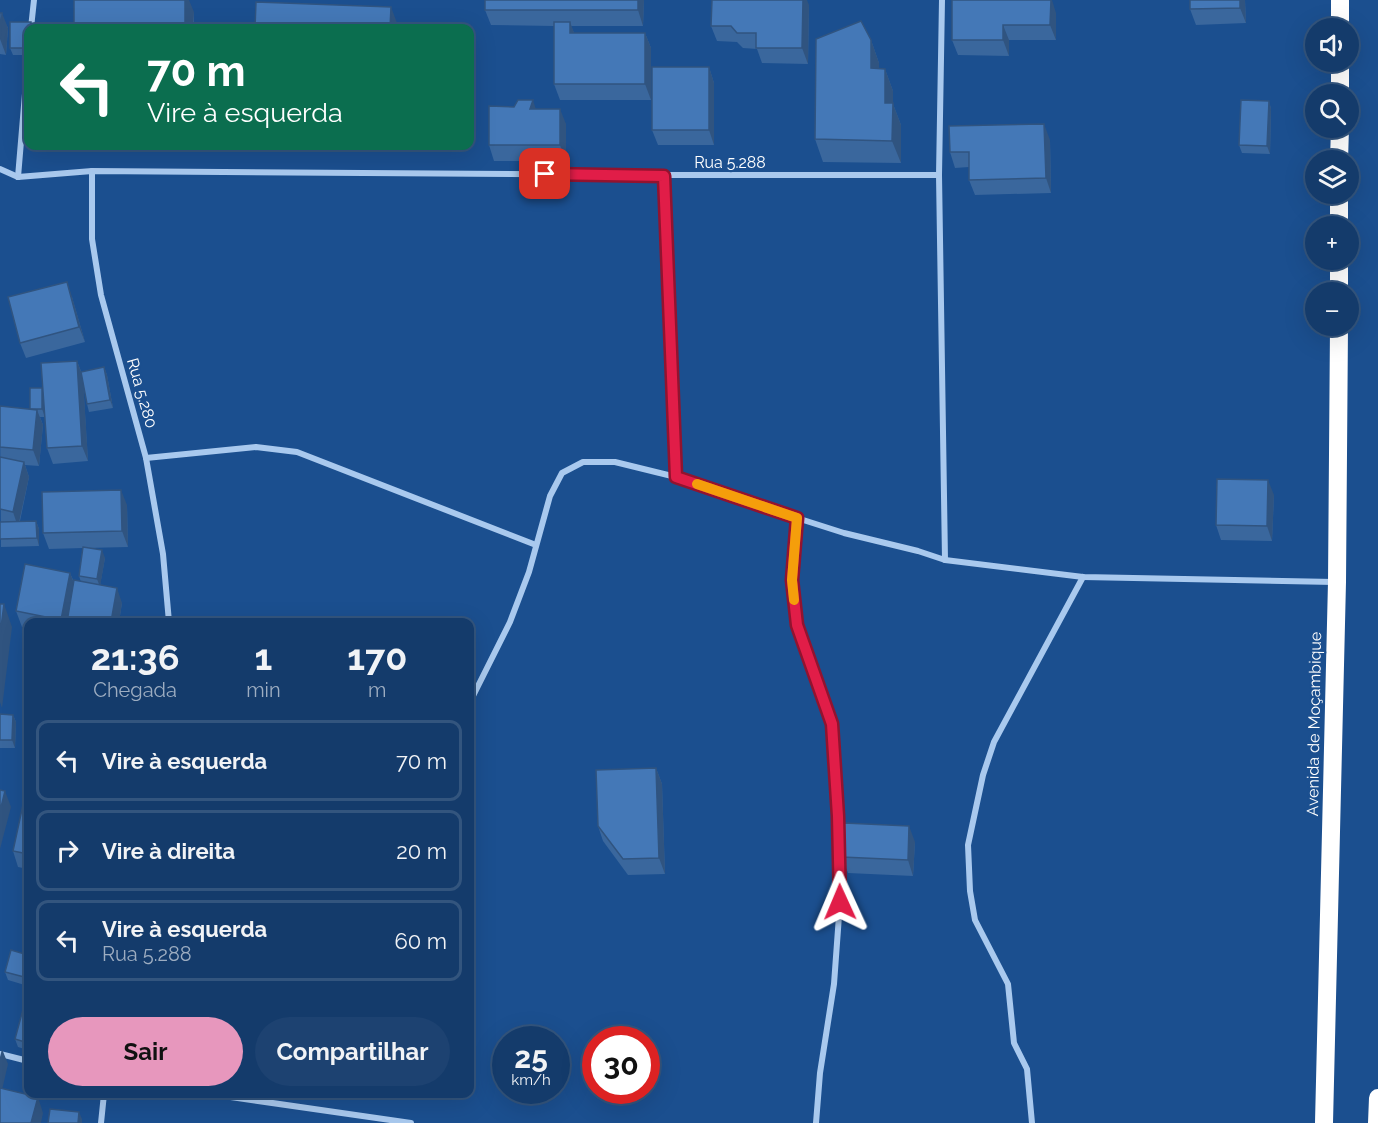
<!DOCTYPE html>
<html lang="pt">
<meta charset="utf-8">
<style>
:root{--surface:#143b6b;--page:#1d4271;--text:#f1f3f6;--muted:#9dadc1;--line:#33557e;--accent:#e797bd}
body{margin:0;font-family:Raleway,sans-serif;background:var(--page);color:var(--text);height:100vh;display:flex;flex-direction:column;font-size:22px;white-space:nowrap}
*{box-sizing:border-box;margin:0}
p{font-size:20px;color:var(--muted)}
.icon{flex:none;width:33px;height:33px;fill:none;stroke:currentColor;stroke-width:2;stroke-linecap:round;stroke-linejoin:round}
.map{position:relative;flex:1;overflow:hidden}
.drawer{position:absolute;left:24px;top:618px;width:450px;height:480px;display:flex;flex-direction:column;background:var(--surface);border-radius:12px;box-shadow:0 6px 24px #0002,0 0 0 2px var(--line)}
.drawer>*{flex:none}
.guide{position:absolute;left:24px;top:24px;width:450px;height:126px;border-radius:12px;box-shadow:0 6px 24px #0002,0 0 0 2px var(--line);background:#0b6e4f;color:#fff;overflow:hidden}
.fabs{position:absolute;left:1305px;top:18px;display:grid;gap:12px}
.fabs a{display:grid;place-items:center;width:54px;height:54px;border-radius:50%;background:var(--surface);box-shadow:0 6px 24px #0002,0 0 0 2px var(--line);font-size:30px}
.speed{position:absolute;left:492px;top:1026px;display:flex;gap:12px;font-size:30px;font-weight:700;text-align:center}
.speed>*{display:grid;place-content:center;width:78px;height:78px;border-radius:50%;background:var(--surface);box-shadow:0 6px 24px #0002,0 0 0 2px var(--line);line-height:1}
.speed small{font-size:15px;font-weight:400}
.speed .limit{border:9px solid #d22;background:#fff;color:#111}
.pin{position:absolute;display:grid;place-items:center;width:51px;height:51px;color:#fff;margin:-26px;border-radius:12px;box-shadow:0 3px 9px #0006}
.me{position:absolute;width:66px;margin:-33px;rotate:359deg;stroke-linejoin:round;filter:drop-shadow(0 0 4px #0008)}
.turn{display:flex;align-items:center;gap:21px;height:126px;padding:0 24px;font-size:27px}
.turn .icon{width:78px;height:78px;stroke-width:2.5}
.turn b{display:block;font-size:42px;line-height:51px}
.eta{display:flex;justify-content:space-evenly;align-items:center;height:102px;text-align:center}
.eta b{font-size:36px;font-weight:700;line-height:42px}
.action{display:flex;gap:12px;margin-top:auto;padding:12px 24px}
.action a{flex:1;height:69px;border-radius:36px;background:var(--accent);color:#111;font-size:24px;font-weight:700;line-height:69px;text-align:center}
.action a+a{background:var(--page);color:var(--text)}
ul{padding:0;list-style:none}
li{display:flex;align-items:center;gap:18px;height:81px;margin:0 12px 9px;padding:0 12px;border:3px solid var(--line);border-radius:12px}
li div{flex:1}
li b{display:block;font-size:22px}
li em{font-style:normal}
.map>svg:first-child{display:block}
</style>
<div class="map">
<svg width="1378" height="1123" viewBox="0 0 1378 1123">
<rect width="100%" height="100%" fill="#1b4f8f"/>
<g fill="none" stroke-linecap="round" stroke-linejoin="round">
<g stroke="#a9c9ee" stroke-width="6">
<polyline points="942,0 939,175 945,560"/>
<polyline points="31,28 34,0"/>
<polyline points="0,169 18,177"/>
<polyline points="92,171 92,239 101,295 146,458 163,554 169,622"/>
<polyline points="664,175 676,477"/>
<polyline points="18,177 92,171 664,175 939,175"/>
<polyline points="18,177 28,58"/>
<polyline points="146,458 256,447 297,452 536,545"/>
<polyline points="470,702 510,622 529,572 550,496 562,473 583,462 615,462 676,477 797,518"/>
<polyline points="0,1054 28,1061"/>
<polyline points="210,1094 411,1123"/>
<polyline points="101,1123 104,1094"/>
<polyline points="816,1123 820,1073 834,984 840,902 838,816 833,724 797,625 792,580 797,518 844,533 918,551 945,560 1083,577 1334,582"/>
<polyline points="1032,1123 1027,1069 1014,1043 1008,984 975,920 970,891 968,845 983,775 994,742 1083,577"/>
</g>
<g stroke="#fff" stroke-width="18">
<polyline points="1340,28 1340,0"/>
<polyline points="1340,94 1340,62"/>
<polyline points="1339,160 1340,128"/>
<polyline points="1339,226 1339,194"/>
<polyline points="1339,292 1339,260"/>
<polyline points="1324,1123 1337,582 1339,326"/>
<polyline points="1377,1123 1378,1098"/>
</g>
</g>
<g fill="#3a679d">
<polygon points="74,0 194,12 194,26 208,26 209,28 74,28"/>
<polygon points="485,0 644,0 643,26 571,26 574,33 645,33 651,48 651,100 560,100 554,84 554,26 491,25 485,10"/>
<polygon points="952,0 1056,13 1056,40 1009,40 1009,56 958,55 952,40"/>
<polygon points="1190,0 1245,0 1246,23 1196,25 1190,9"/>
<polygon points="809,5 808,64 762,63 757,49 743,48 737,42 717,41 711,26"/>
<polygon points="0,13 8,28 6,55 0,54"/>
<polygon points="31,22 33,28 28,28 28,55 13,55 10,48"/>
<polygon points="871,40 879,63 879,69 885,69 893,91 893,104 901,125 901,163 823,162 815,139"/>
<polygon points="709,67 714,83 714,145 658,145 652,130"/>
<polygon points="1269,101 1271,109 1270,154 1242,153 1239,145"/>
<polygon points="536,109 566,124 566,161 494,161 489,145"/>
<polygon points="1050,140 1051,193 975,195 969,180 969,167 955,168 950,152"/>
<polygon points="72,297 85,342 26,358 20,343"/>
<polygon points="77,361 82,374 104,367 107,375 113,408 89,412 87,404 83,381 88,461 53,464 47,448 45,417 40,417 43,425 39,466 25,465 29,477 20,521 36,521 39,529 39,546 1,547 0,406 30,409 42,388 43,392"/>
<polygon points="1274,495 1272,541 1221,540 1216,525"/>
<polygon points="127,505 128,547 86,548 105,558 100,585 122,603 119,622 28,622 28,628 22,627 16,611 70,573 74,582 81,582 79,576 83,548 49,549 43,533"/>
<polygon points="28,631 28,677 23,663"/>
<polygon points="0,714 13,715 16,722 15,748 0,748"/>
<polygon points="656,768 662,784 665,874 628,875 603,841 598,826"/>
<polygon points="28,801 28,869 18,867 13,851"/>
<polygon points="915,842 913,876 848,873 842,857"/>
<polygon points="28,955 28,986 8,980 5,972"/>
<polygon points="28,991 28,1050 18,1047 15,1039"/>
</g>
<g fill="#305480">
<polygon points="185,0 189,0 194,12 193,28 185,26"/>
<polygon points="638,0 644,0 643,26 638,10"/>
<polygon points="803,0 807,0 809,5 808,64 802,48"/>
<polygon points="1051,0 1052,0 1056,13 1056,40 1050,25"/>
<polygon points="1240,0 1245,0 1246,23 1240,8"/>
<polygon points="391,7 397,23 397,28 390,28"/>
<polygon points="2,13 8,28 6,55 0,39"/>
<polygon points="570,22 576,38 570,33"/>
<polygon points="1003,25 1009,40 1009,56 1003,40"/>
<polygon points="645,33 651,48 651,100 645,84"/>
<polygon points="871,40 879,63 879,91 871,68"/>
<polygon points="709,67 714,83 714,145 709,130"/>
<polygon points="885,69 893,91 893,104 901,125 901,163 892,141 885,103"/>
<polygon points="533,100 538,116 530,109"/>
<polygon points="1269,101 1271,109 1270,154 1267,146"/>
<polygon points="560,109 566,124 566,161 560,145"/>
<polygon points="1044,124 1050,140 1051,193 1046,178"/>
<polygon points="67,282 72,297 85,342 79,327"/>
<polygon points="77,361 83,377 88,461 82,446"/>
<polygon points="104,367 107,375 113,408 110,400"/>
<polygon points="42,388 45,396 45,417 42,409"/>
<polygon points="37,410 43,425 39,466 33,450"/>
<polygon points="24,462 29,477 18,527 13,512"/>
<polygon points="1268,480 1274,495 1272,541 1267,526"/>
<polygon points="121,490 127,505 128,547 122,531"/>
<polygon points="36,521 39,529 39,546 37,538"/>
<polygon points="102,550 105,558 100,587 97,579"/>
<polygon points="70,573 76,588 70,622 62,622 61,620"/>
<polygon points="117,588 122,603 119,622 111,622"/>
<polygon points="4,604 12,627 2,708 0,702 0,635"/>
<polygon points="13,715 16,722 15,748 12,740"/>
<polygon points="656,768 662,784 665,874 659,858"/>
<polygon points="5,791 11,807 0,849 0,811"/>
<polygon points="909,826 915,842 913,876 908,860"/>
<polygon points="2,1049 8,1064 0,1099 0,1057"/>
<polygon points="38,1097 43,1113 41,1123 31,1123"/>
<polygon points="79,1112 82,1119 82,1123 78,1123"/>
</g>
<g fill="#4478b7" stroke="#305480" stroke-width="1.5">
<polygon points="74,0 185,0 185,26 208,26 208,28 160,28 160,24 97,24 97,28 74,28"/>
<rect x="485" y="0" width="153" height="10"/>
<polygon points="712,0 803,0 802,48 756,48 756,33 737,33 731,26 711,26"/>
<polygon points="952,0 1051,0 1050,25 1003,25 1003,40 952,40"/>
<polygon points="1190,0 1240,0 1240,8 1190,9"/>
<polygon points="256,2 391,7 390,28 255,28"/>
<polygon points="0,13 2,13 0,39"/>
<polygon points="861,21 871,40 871,68 885,69 885,103 893,103 892,141 815,139 816,39"/>
<polygon points="10,22 31,22 31,28 28,28 28,48 10,48"/>
<polygon points="554,22 570,22 570,33 645,33 645,84 554,84"/>
<rect x="652" y="67" width="57" height="63"/>
<polygon points="518,100 533,100 530,109 560,109 560,145 489,145 489,106 514,107"/>
<polygon points="1241,100 1269,101 1267,146 1239,145"/>
<polygon points="1044,124 1046,178 969,180 969,152 950,152 949,126"/>
<polygon points="67,282 79,327 20,343 8,297"/>
<polygon points="77,361 82,446 47,448 41,363"/>
<polygon points="104,367 110,400 87,404 81,372"/>
<rect x="30" y="388" width="12" height="21"/>
<polygon points="0,406 37,410 33,450 0,447"/>
<polygon points="0,457 24,462 13,512 0,509"/>
<polygon points="1217,479 1268,480 1267,526 1216,525"/>
<polygon points="121,490 122,531 43,533 42,492"/>
<polygon points="36,521 37,538 0,539 0,522"/>
<polygon points="83,547 102,550 97,579 79,576"/>
<polygon points="25,564 70,573 61,620 16,611"/>
<polygon points="74,580 117,588 111,622 67,622"/>
<polygon points="0,604 4,604 0,635"/>
<polygon points="28,631 28,664 23,663"/>
<polygon points="0,714 13,715 12,740 0,740"/>
<polygon points="656,768 659,858 623,859 598,826 596,770"/>
<polygon points="0,790 5,791 0,811"/>
<polygon points="24,800 28,801 28,854 13,851"/>
<polygon points="844,823 909,826 908,860 842,857"/>
<polygon points="11,950 28,955 28,978 5,972"/>
<polygon points="28,991 28,1043 15,1039"/>
<polygon points="0,1088 38,1097 31,1123 0,1123"/>
<polygon points="50,1109 79,1112 78,1123 48,1123"/>
</g>
<g fill="none" stroke-linecap="round" stroke-linejoin="round">
<defs>
<polyline id="route" points="545,174 664,176 676,477 797,518 792,580 797,625 832,724 838,816 840,902"/>
</defs>
<use href="#route" stroke="#92132f" stroke-width="15"/>
<use href="#route" stroke="#e11d48" stroke-width="10"/>
<polyline stroke="#f59e0b" stroke-width="10" points="697,484 797,518 792,580 794,600"/>
</g>
<g text-anchor="middle" dominant-baseline="central" stroke-width="4.5" stroke-linejoin="round" paint-order="stroke">
<g font-size="16" fill="#fff" stroke="#1b4f8f">
<text x="730" y="162">Rua 5.288</text>
<text transform="translate(142 393) rotate(74)">Rua 5.280</text>
<text transform="translate(1314 724) rotate(-89)">Avenida de Moçambique</text>
</g>
</g>
</svg>
<div class="fabs">
<a><svg class="icon" aria-label="sound" viewBox="0 0 24 24"><path d="M4 9h4l5-4v14l-5-4H4zM17 9q2 3 0 6"/></svg></a>
<a><svg class="icon" aria-label="search" viewBox="0 0 24 24"><circle cx="10" cy="10" r="6"/><path d="M15 15l6 6"/></svg></a>
<a><svg class="icon" aria-label="layers" viewBox="0 0 24 24"><path d="M12 4l9 5-9 5-9-5zM3 14l9 5 9-5"/></svg></a>
<a>+</a>
<a>−</a>
</div>
<div class="speed"><div>25<small>km/h</small></div><div class="limit">30</div></div>
<div class="pin" style="left:545px;top:174px;background:#d93025"><svg class="icon" aria-label="arrive" viewBox="0 0 24 24"><path d="M6 21V4h12l-3 4 3 4H6"/></svg></div>
<svg class="me" style="left:840px;top:902px" viewBox="-20 -20 40 40"><path d="M0-17L14 15 0 8-14 15z" fill="#e11d48" stroke="#fff" stroke-width="4"/></svg>
<div class="guide">
<div class="turn"><svg class="icon" aria-label="left" viewBox="0 0 24 24"><path d="M17 20v-9H6M10 6l-5 5 5 5"/></svg><div><b>70 m</b>Vire à esquerda</div></div>
</div>
<section class="drawer">
<div class="eta">
<div><b>21:36</b><p>Chegada</p></div>
<div><b>1</b><p>min</p></div>
<div><b>170</b><p>m</p></div>
</div>
<ul>
<li><svg class="icon" aria-label="left" viewBox="0 0 24 24"><path d="M17 20v-9H6M10 6l-5 5 5 5"/></svg><div><b>Vire à esquerda</b></div><em>70 m</em></li>
<li><svg class="icon" aria-label="right" viewBox="0 0 24 24"><path d="M7 20v-9h11M14 6l5 5-5 5"/></svg><div><b>Vire à direita</b></div><em>20 m</em></li>
<li><svg class="icon" aria-label="left" viewBox="0 0 24 24"><path d="M17 20v-9H6M10 6l-5 5 5 5"/></svg><div><b>Vire à esquerda</b><p>Rua 5.288</p></div><em>60 m</em></li>
</ul>
<div class="action"><a>Sair</a><a>Compartilhar</a></div>
</section>
</div>
